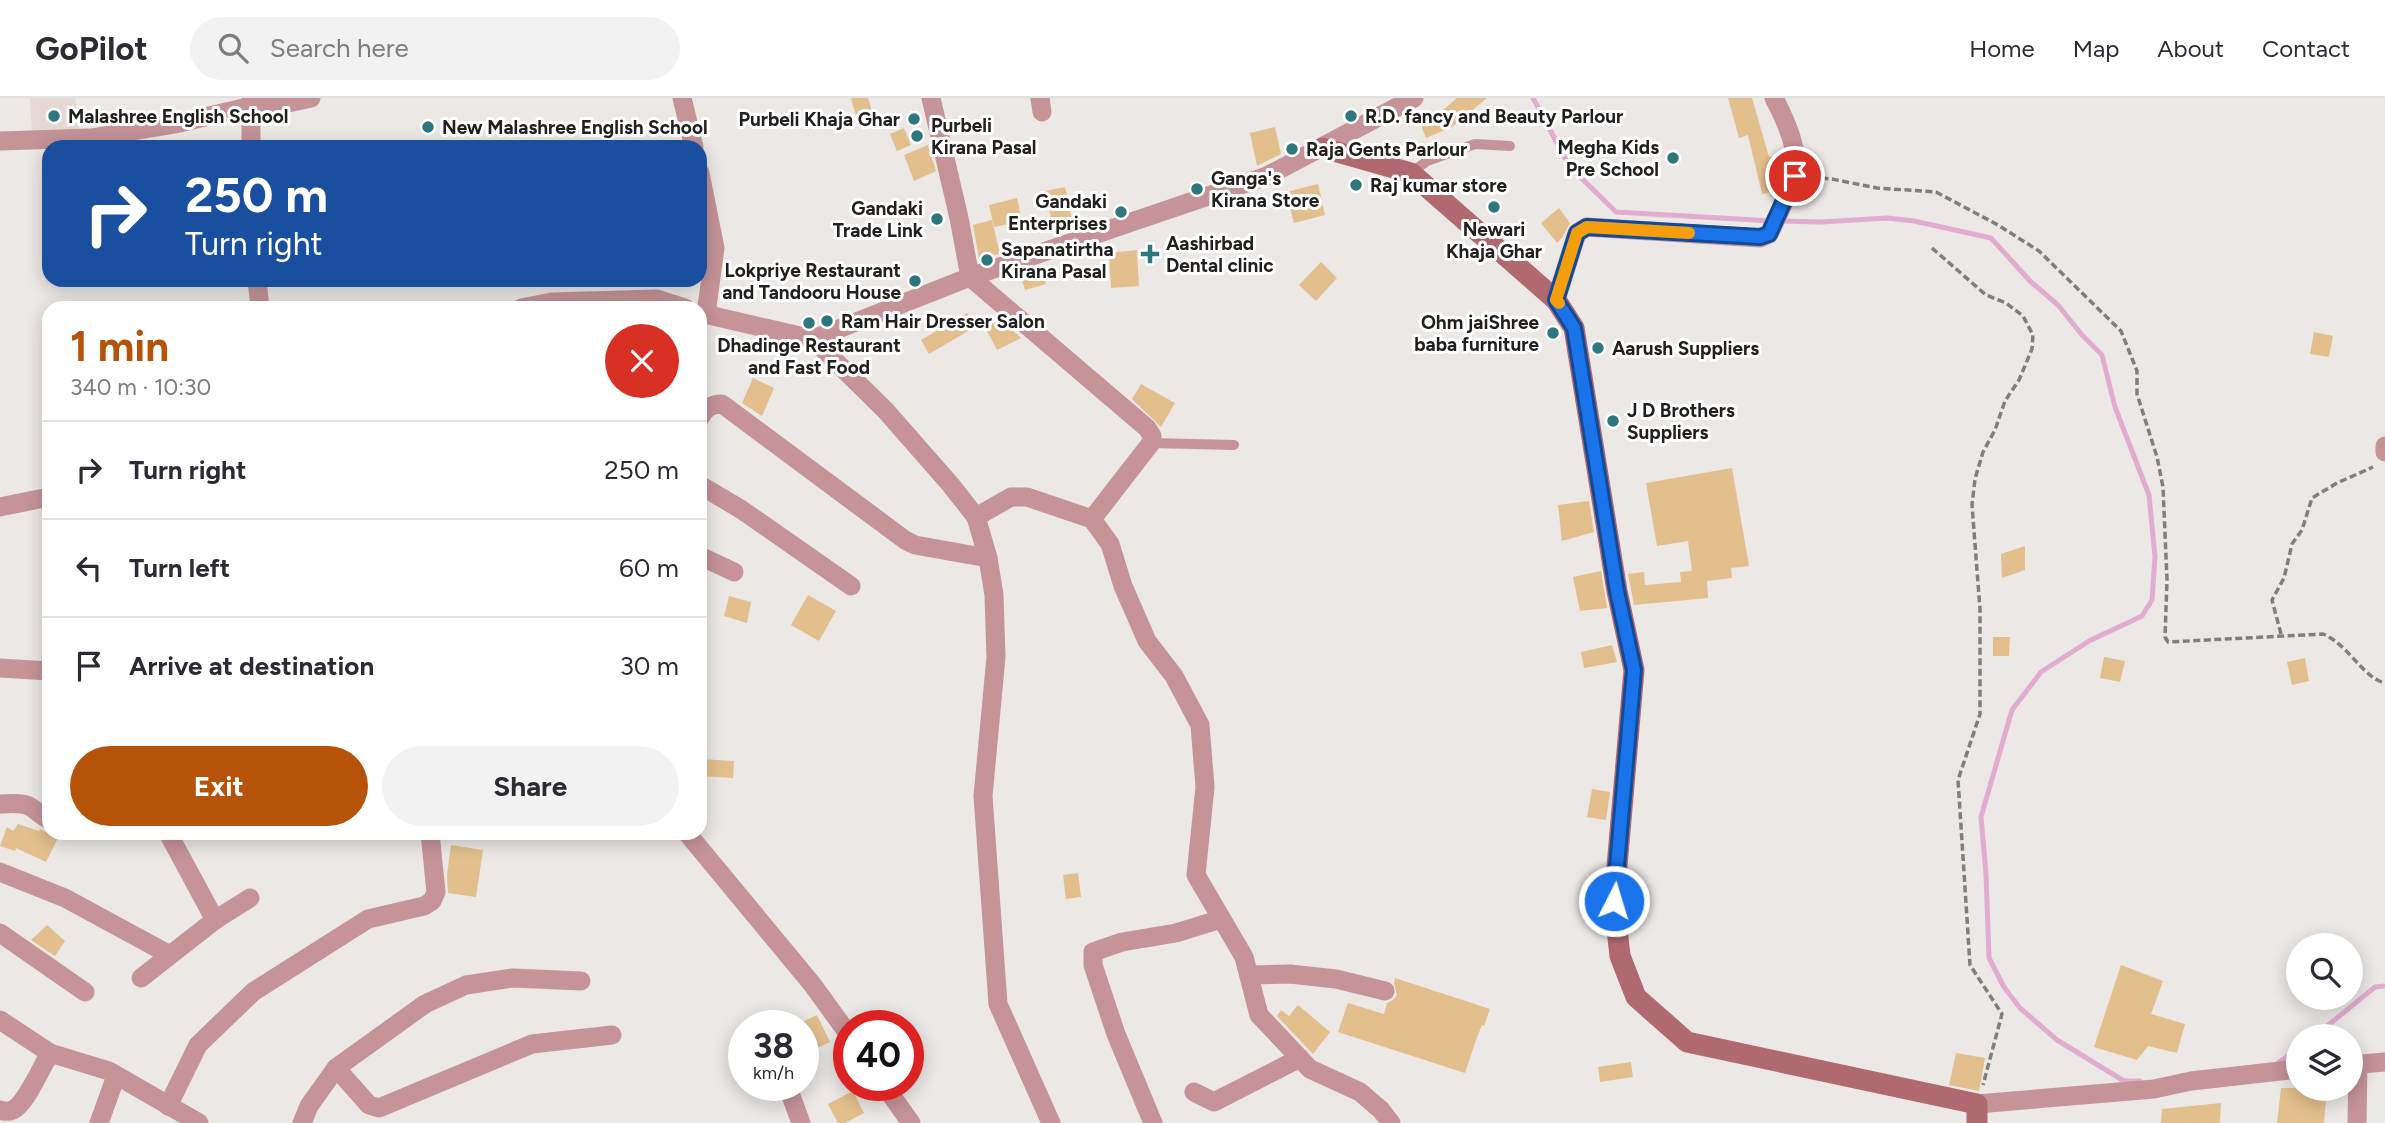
<!DOCTYPE html>
<meta charset="utf-8">
<style>
:root{--surface:#fff;--page:#f2f2f3;--text:#2b2b33;--muted:#7c7c81;--line:#e1e1e2;--accent:#b45309}
body{margin:0;font-family:Figtree,sans-serif;background:var(--page);color:var(--text);height:100vh;display:flex;flex-direction:column;font-size:26px;white-space:nowrap}
*{box-sizing:border-box;margin:0}
p{font-size:23px;color:var(--muted)}
.icon{flex:none;width:38px;height:38px;fill:none;stroke:currentColor;stroke-width:2;stroke-linecap:round;stroke-linejoin:round}
.map{position:relative;flex:1;overflow:hidden}
.sheet{position:absolute;left:42px;top:203px;width:665px;height:539px;display:flex;flex-direction:column;background:var(--surface);border-radius:21px;box-shadow:0 4px 18px #0003}
.sheet>*{flex:none}
.guide{position:absolute;left:42px;top:42px;width:665px;height:147px;border-radius:21px;box-shadow:0 4px 18px #0003;background:#1a4fa0;color:#fff;overflow:hidden}
.controls{position:absolute;left:2286px;top:835px;display:grid;gap:14px}
.controls a{display:grid;place-items:center;width:77px;height:77px;border-radius:50%;background:var(--surface);box-shadow:0 4px 18px #0003;font-size:35px}
.speed{position:absolute;left:728px;top:912px;display:flex;gap:14px;font-size:35px;font-weight:700;text-align:center}
.speed>*{display:grid;place-content:center;width:91px;height:91px;border-radius:50%;background:var(--surface);box-shadow:0 4px 18px #0003;line-height:1}
.speed small{font-size:18px;font-weight:400}
.speed .limit{border:10px solid #d22;background:#fff;color:#111}
.pin{position:absolute;display:grid;place-items:center;width:60px;height:60px;color:#fff;margin:-30px;border:4px solid #fff;border-radius:50%;box-shadow:0 2px 7px #0007}
.me{position:absolute;width:77px;margin:-38px;rotate:5deg;stroke-linejoin:round;filter:drop-shadow(0 0 5px #0008)}
.turn{display:flex;align-items:center;gap:24px;height:147px;padding:0 28px;font-size:32px}
.turn .icon{width:91px;height:91px;stroke-width:2.5}
.turn b{display:block;font-size:49px;line-height:60px}
.round{display:grid;place-items:center;flex:none;width:74px;height:74px;border-radius:37px;background:var(--page)}
.headline{display:flex;align-items:center;justify-content:space-between;height:119px;padding:0 28px}
h1{font-size:42px;font-weight:700;line-height:52px;color:var(--accent)}
.primary-button{display:flex;gap:14px;margin-top:auto;padding:14px 28px}
.primary-button a{flex:1;height:80px;border-radius:42px;background:var(--accent);color:#fff;font-size:28px;font-weight:700;line-height:80px;text-align:center}
.primary-button a+a{background:var(--page);color:var(--text)}
ul{padding:0;list-style:none}
li{display:flex;align-items:center;gap:21px;height:98px;padding:0 28px;border-top:2px solid var(--line)}
li div{flex:1}
li b{display:block;font-size:26px}
li em{font-style:normal}
header{display:flex;align-items:center;gap:42px;box-sizing:border-box;height:98px;padding:0 35px;background:var(--surface);border-bottom:2px solid var(--line)}
header strong{font-size:33px}
nav{display:flex;gap:38px;margin-inline-start:auto;font-size:24px}
.search{width:490px;height:63px;background:var(--page);display:flex;align-items:center;gap:18px;box-sizing:border-box;padding:0 24px;border-radius:38px;color:var(--muted);font-size:26px}
.map>svg:first-child{display:block}
</style>
<header>
<strong>GoPilot</strong>
<div class="search"><svg class="icon" aria-label="search" viewBox="0 0 24 24"><circle cx="10" cy="10" r="6"/><path d="M15 15l6 6"/></svg>Search here</div>
<nav><a>Home</a><a>Map</a><a>About</a><a>Contact</a></nav>
</header>
<div class="map">
<svg width="2385" height="1025" viewBox="0 0 2385 1025">
<rect width="100%" height="100%" fill="#ebe8e6"/>
<polygon fill="#e5d9d5" points="30,0 75,0 80,37 32,36"/>
<g fill="none" stroke-linecap="round" stroke-linejoin="round">
<g stroke="#e2accf" stroke-width="5">
<polyline points="1533,0 1570,69 1616,114 1772,123"/>
<polyline points="1781,123 1821,124 1887,120 1914,123 1991,140 2030,183 2058,207 2082,237 2102,257 2115,309 2149,397 2155,459 2152,502 2142,518 2089,543 2041,574 2012,612 1981,719 1986,776 1989,860 2004,889 2020,910 2057,942 2124,983 2140,983"/>
<polyline points="2315,938 2375,889 2385,888"/>
<polyline points="2278,965 2298,951"/>
</g>
</g>
<g fill="#e3bf8d">
<polygon points="851,0 868,0 872,13 856,18"/>
<polygon points="1457,0 1487,0 1452,29 1426,40 1419,22 1443,12"/>
<polygon points="1728,0 1752,0 1769,59 1779,57 1782,70 1775,93 1762,96 1748,37 1739,40"/>
<polygon points="1275,29 1281,56 1257,68 1250,35"/>
<polygon points="904,30 911,47 897,53 890,36"/>
<polygon points="928,47 936,73 914,83 904,57"/>
<polygon points="1318,86 1325,117 1294,125 1286,94"/>
<polygon points="1065,89 1074,131 1055,137 1045,93"/>
<polygon points="1017,100 1022,123 994,129 989,107"/>
<polygon points="1559,110 1570,125 1562,140 1557,145 1541,125"/>
<polygon points="992,122 1000,156 979,160 973,127"/>
<polygon points="1137,152 1139,188 1111,190 1109,155"/>
<polygon points="1321,164 1337,180 1316,203 1299,187"/>
<polygon points="1040,168 1046,186 1025,192 1020,175"/>
<polygon points="967,215 975,229 929,256 921,242"/>
<polygon points="1000,221 1021,240 997,252 985,229"/>
<polygon points="2314,234 2333,238 2329,259 2310,256"/>
<polygon points="753,280 774,290 762,318 742,305"/>
<polygon points="1141,286 1175,305 1161,329 1132,301"/>
<polygon points="1732,370 1749,468 1731,470 1732,480 1707,483 1708,500 1634,507 1628,476 1644,474 1645,487 1681,484 1680,474 1692,473 1688,443 1657,448 1646,385"/>
<polygon points="1589,403 1594,434 1562,443 1558,407"/>
<polygon points="2025,448 2025,472 2002,480 2001,456"/>
<polygon points="1601,473 1607,510 1580,513 1573,479"/>
<polygon points="808,497 836,513 819,543 791,527"/>
<polygon points="729,498 751,504 747,525 724,518"/>
<polygon points="1993,539 2010,539 2009,558 1993,558"/>
<polygon points="1612,547 1617,564 1584,570 1581,554"/>
<polygon points="2104,559 2125,563 2120,584 2100,580"/>
<polygon points="2305,560 2309,583 2292,587 2287,564"/>
<polygon points="700,661 734,663 733,680 700,678"/>
<polygon points="1592,691 1610,694 1606,722 1587,719"/>
<polygon points="18,726 39,733 40,731 58,740 46,764 16,750 15,753 0,748 7,729 13,733"/>
<polygon points="451,747 483,752 476,799 448,795 447,777"/>
<polygon points="1078,775 1081,799 1066,801 1063,777"/>
<polygon points="47,827 65,843 55,858 31,842"/>
<polygon points="2121,867 2163,883 2151,916 2185,926 2177,955 2148,948 2137,962 2094,949"/>
<polygon points="1395,880 1490,911 1484,928 1482,927 1476,942 1465,975 1338,934 1348,905 1384,916 1387,905 1393,902 1397,897 1394,885"/>
<polygon points="1298,907 1330,934 1313,956 1277,918 1281,912 1289,918"/>
<polygon points="817,917 830,944 811,953 803,936 803,928 798,926"/>
<polygon points="1956,955 1985,960 1979,993 1949,987"/>
<polygon points="1631,964 1633,979 1600,984 1598,969"/>
<polygon points="2281,990 2327,990 2324,1025 2277,1025"/>
<polygon points="853,993 864,1015 845,1025 838,1025 828,1006"/>
<polygon points="2221,1005 2220,1025 2161,1025 2162,1011"/>
</g>
<g fill="none" stroke-linecap="round" stroke-linejoin="round">
<g stroke="#817f7e" stroke-width="3.5" stroke-dasharray="7 3.5" stroke-linecap="butt">
<path d="M1811,79L1832,81L1877,90L1936,94L1998,127L2039,153L2121,233L2137,273V296L2157,359L2163,389L2167,482L2165,539L2168,544L2323,536C2348,546 2363,580 2385,585"/>
<polyline points="1932,150 1986,197 2006,205 2023,218 2033,237 2032,251 2019,282 2005,303 1995,332 1983,354 1975,381 1972,407 1980,511 1980,616 1958,682 1970,867 2002,916 1983,987"/>
<polyline points="2281,536 2272,502 2284,480 2292,446 2302,432 2312,400 2337,385 2373,369"/>
</g>
<g stroke="#c59398" stroke-width="10">
<polyline points="1411,75 1427,63 1475,46 1510,48"/>
<polyline points="1151,345 1234,347"/>
</g>
<g stroke="#c59398" stroke-width="19">
<polyline points="682,0 694,49"/>
<polyline points="931,0 959,120 970,179 1147,330 1152,338 1151,345 1092,421"/>
<polyline points="1040,0 1042,14"/>
<polyline points="0,43 91,40 175,26 252,8 279,7 311,0"/>
<polyline points="251,49 251,0"/>
<polyline points="700,75 715,150 706,216"/>
<polyline points="257,182 260,210"/>
<path d="M1556,202L1577,135L1587,129L1760,140L1769,136C1798,75 1807,64 1774,0"/>
<polyline points="521,210 552,204 657,201 685,210"/>
<polyline points="700,215 813,241 970,179 1267,78 1414,0"/>
<polyline points="813,241 886,313 950,386 976,419 988,460 994,497 996,559 983,698 998,906 1051,1025"/>
<path d="M700,320C705,310 711,306 722,306L905,442L915,447L988,460"/>
<polyline points="2385,348 2385,354"/>
<polyline points="700,387 742,412 851,488"/>
<polyline points="0,409 49,399"/>
<polyline points="976,419 1011,399 1027,399 1092,421 1110,446 1123,488 1147,543 1174,578 1200,627 1205,689 1196,777 1244,859 1259,917 1310,971 1360,994 1381,1012 1391,1025"/>
<polyline points="700,458 734,474"/>
<polyline points="0,570 49,573"/>
<path d="M0,706C10,706 20,704 29,708C37,712 40,718 49,721"/>
<polyline points="687,735 812,886 849,937"/>
<polyline points="0,774 65,800 170,857"/>
<polyline points="215,822 250,800"/>
<polyline points="0,835 85,894"/>
<polyline points="1249,877 1290,876 1336,881 1385,893"/>
<polyline points="141,880 215,822 168,735"/>
<polyline points="0,922 50,955 109,973 199,1025"/>
<polyline points="2350,967 2385,964"/>
<polyline points="336,970 369,1007 379,1010 532,946 612,937"/>
<polyline points="787,987 801,1025"/>
<polyline points="884,987 911,1025"/>
<polyline points="1194,994 1214,1004 1300,960"/>
<polyline points="1977,1006 2154,991 2191,983 2298,971"/>
<polyline points="168,1008 198,947 253,894 368,821 424,808 432,803 436,794 430,735"/>
<path d="M0,1012C6,1014 11,1014 16,1010C29,999 41,970 50,955"/>
<polyline points="99,1025 116,978"/>
<polyline points="302,1025 309,1008 336,970 425,906 466,887 513,880 581,883"/>
<polyline points="1153,1025 1116,936 1093,867 1093,854 1122,844 1176,835 1221,821"/>
<polyline points="2357,1025 2358,966"/>
</g>
<polyline stroke="#b06871" stroke-width="21" points="1323,50 1411,75 1556,202 1574,230 1617,493 1634,572 1614,803 1620,858 1636,899 1687,944 1977,1006 1977,1025"/>
</g>
<g fill="none" stroke-linecap="round" stroke-linejoin="round">
<defs>
<polyline id="route" points="1614,803 1634,572 1617,493 1574,230 1556,202 1577,135 1587,129 1760,139 1769,136 1795,78"/>
</defs>
<use href="#route" stroke="#114b97" stroke-width="18"/>
<use href="#route" stroke="#1a73e8" stroke-width="12"/>
<polyline stroke="#f59e0b" stroke-width="12" points="1559,205 1556,202 1577,135 1587,129 1689,135"/>
</g>
<g fill="#2d777d" stroke="#fff" stroke-width="2.5">
<circle cx="54" cy="18" r="7"/>
<circle cx="1351" cy="18" r="7"/>
<circle cx="914" cy="21" r="7"/>
<circle cx="428" cy="29" r="7"/>
<circle cx="917" cy="38" r="7"/>
<circle cx="1292" cy="51" r="7"/>
<circle cx="1673" cy="60" r="7"/>
<circle cx="1356" cy="87" r="7"/>
<circle cx="1197" cy="91" r="7"/>
<circle cx="1494" cy="109" r="7"/>
<circle cx="1121" cy="114" r="7"/>
<circle cx="937" cy="121" r="7"/>
<path d="M1146.5 145.5h7v7h7v7h-7v7h-7v-7h-7v-7h7z"/>
<circle cx="987" cy="162" r="7"/>
<circle cx="915" cy="183" r="7"/>
<circle cx="827" cy="223" r="7"/>
<circle cx="809" cy="225" r="7"/>
<circle cx="1553" cy="235" r="7"/>
<circle cx="1598" cy="250" r="7"/>
<circle cx="1613" cy="323" r="7"/>
</g>
<g text-anchor="middle" dominant-baseline="central" stroke-width="6" stroke-linejoin="round" paint-order="stroke">
<g font-size="19" font-weight="bold" fill="#21201f" stroke="#fff" text-anchor="start">
<text x="68" y="18">Malashree English School</text>
<text x="1365" y="18">R.D. fancy and Beauty Parlour</text>
<text x="900" y="21" text-anchor="end">Purbeli Khaja Ghar</text>
<text x="931" y="27">Purbeli<tspan x="931" dy="22">Kirana Pasal</tspan></text>
<text x="442" y="29">New Malashree English School</text>
<text x="1659" y="49" text-anchor="end">Megha Kids<tspan x="1659" dy="22">Pre School</tspan></text>
<text x="1306" y="51">Raja Gents Parlour</text>
<text x="1211" y="80">Ganga's<tspan x="1211" dy="22">Kirana Store</tspan></text>
<text x="1370" y="87">Raj kumar store</text>
<text x="1107" y="103" text-anchor="end">Gandaki<tspan x="1107" dy="22">Enterprises</tspan></text>
<text x="923" y="110" text-anchor="end">Gandaki<tspan x="923" dy="22">Trade Link</tspan></text>
<text x="1494" y="131" text-anchor="middle">Newari<tspan x="1494" dy="22">Khaja Ghar</tspan></text>
<text x="1166" y="145">Aashirbad<tspan x="1166" dy="22">Dental clinic</tspan></text>
<text x="1001" y="151">Sapanatirtha<tspan x="1001" dy="22">Kirana Pasal</tspan></text>
<text x="901" y="172" text-anchor="end">Lokpriye Restaurant<tspan x="901" dy="22">and Tandooru House</tspan></text>
<text x="841" y="223">Ram Hair Dresser Salon</text>
<text x="1539" y="224" text-anchor="end">Ohm jaiShree<tspan x="1539" dy="22">baba furniture</tspan></text>
<text x="809" y="247" text-anchor="middle">Dhadinge Restaurant<tspan x="809" dy="22">and Fast Food</tspan></text>
<text x="1612" y="250">Aarush Suppliers</text>
<text x="1627" y="312">J D Brothers<tspan x="1627" dy="22">Suppliers</tspan></text>
</g>
</g>
</svg>
<div class="controls">
<a><svg class="icon" aria-label="search" viewBox="0 0 24 24"><circle cx="10" cy="10" r="6"/><path d="M15 15l6 6"/></svg></a>
<a><svg class="icon" aria-label="layers" viewBox="0 0 24 24"><path d="M12 4l9 5-9 5-9-5zM3 14l9 5 9-5"/></svg></a>
</div>
<div class="speed"><div>38<small>km/h</small></div><div class="limit">40</div></div>
<div class="pin" style="left:1795px;top:78px;background:#d93025"><svg class="icon" aria-label="arrive" viewBox="0 0 24 24"><path d="M6 21V4h12l-3 4 3 4H6"/></svg></div>
<svg class="me" style="left:1614px;top:803px" viewBox="-20 -20 40 40"><circle r="17" fill="#1a73e8" stroke="#fff" stroke-width="3"/><path d="M0-11L8 9 0 5-8 9z" fill="#fff"/></svg>
<div class="guide">
<div class="turn"><svg class="icon" aria-label="right" viewBox="0 0 24 24"><path d="M7 20v-9h11M14 6l5 5-5 5"/></svg><div><b>250 m</b>Turn right</div></div>
</div>
<section class="sheet">
<div class="headline"><div><h1>1 min</h1><p>340 m · 10:30</p></div><a class="round" style="background:#d93025;color:#fff"><svg class="icon" aria-label="close" viewBox="0 0 24 24"><path d="M6 6l12 12M18 6L6 18"/></svg></a></div>
<ul>
<li><svg class="icon" aria-label="right" viewBox="0 0 24 24"><path d="M7 20v-9h11M14 6l5 5-5 5"/></svg><div><b>Turn right</b></div><em>250 m</em></li>
<li><svg class="icon" aria-label="left" viewBox="0 0 24 24"><path d="M17 20v-9H6M10 6l-5 5 5 5"/></svg><div><b>Turn left</b></div><em>60 m</em></li>
<li><svg class="icon" aria-label="arrive" viewBox="0 0 24 24"><path d="M6 21V4h12l-3 4 3 4H6"/></svg><div><b>Arrive at destination</b></div><em>30 m</em></li>
</ul>
<div class="primary-button"><a>Exit</a><a>Share</a></div>
</section>
</div>
